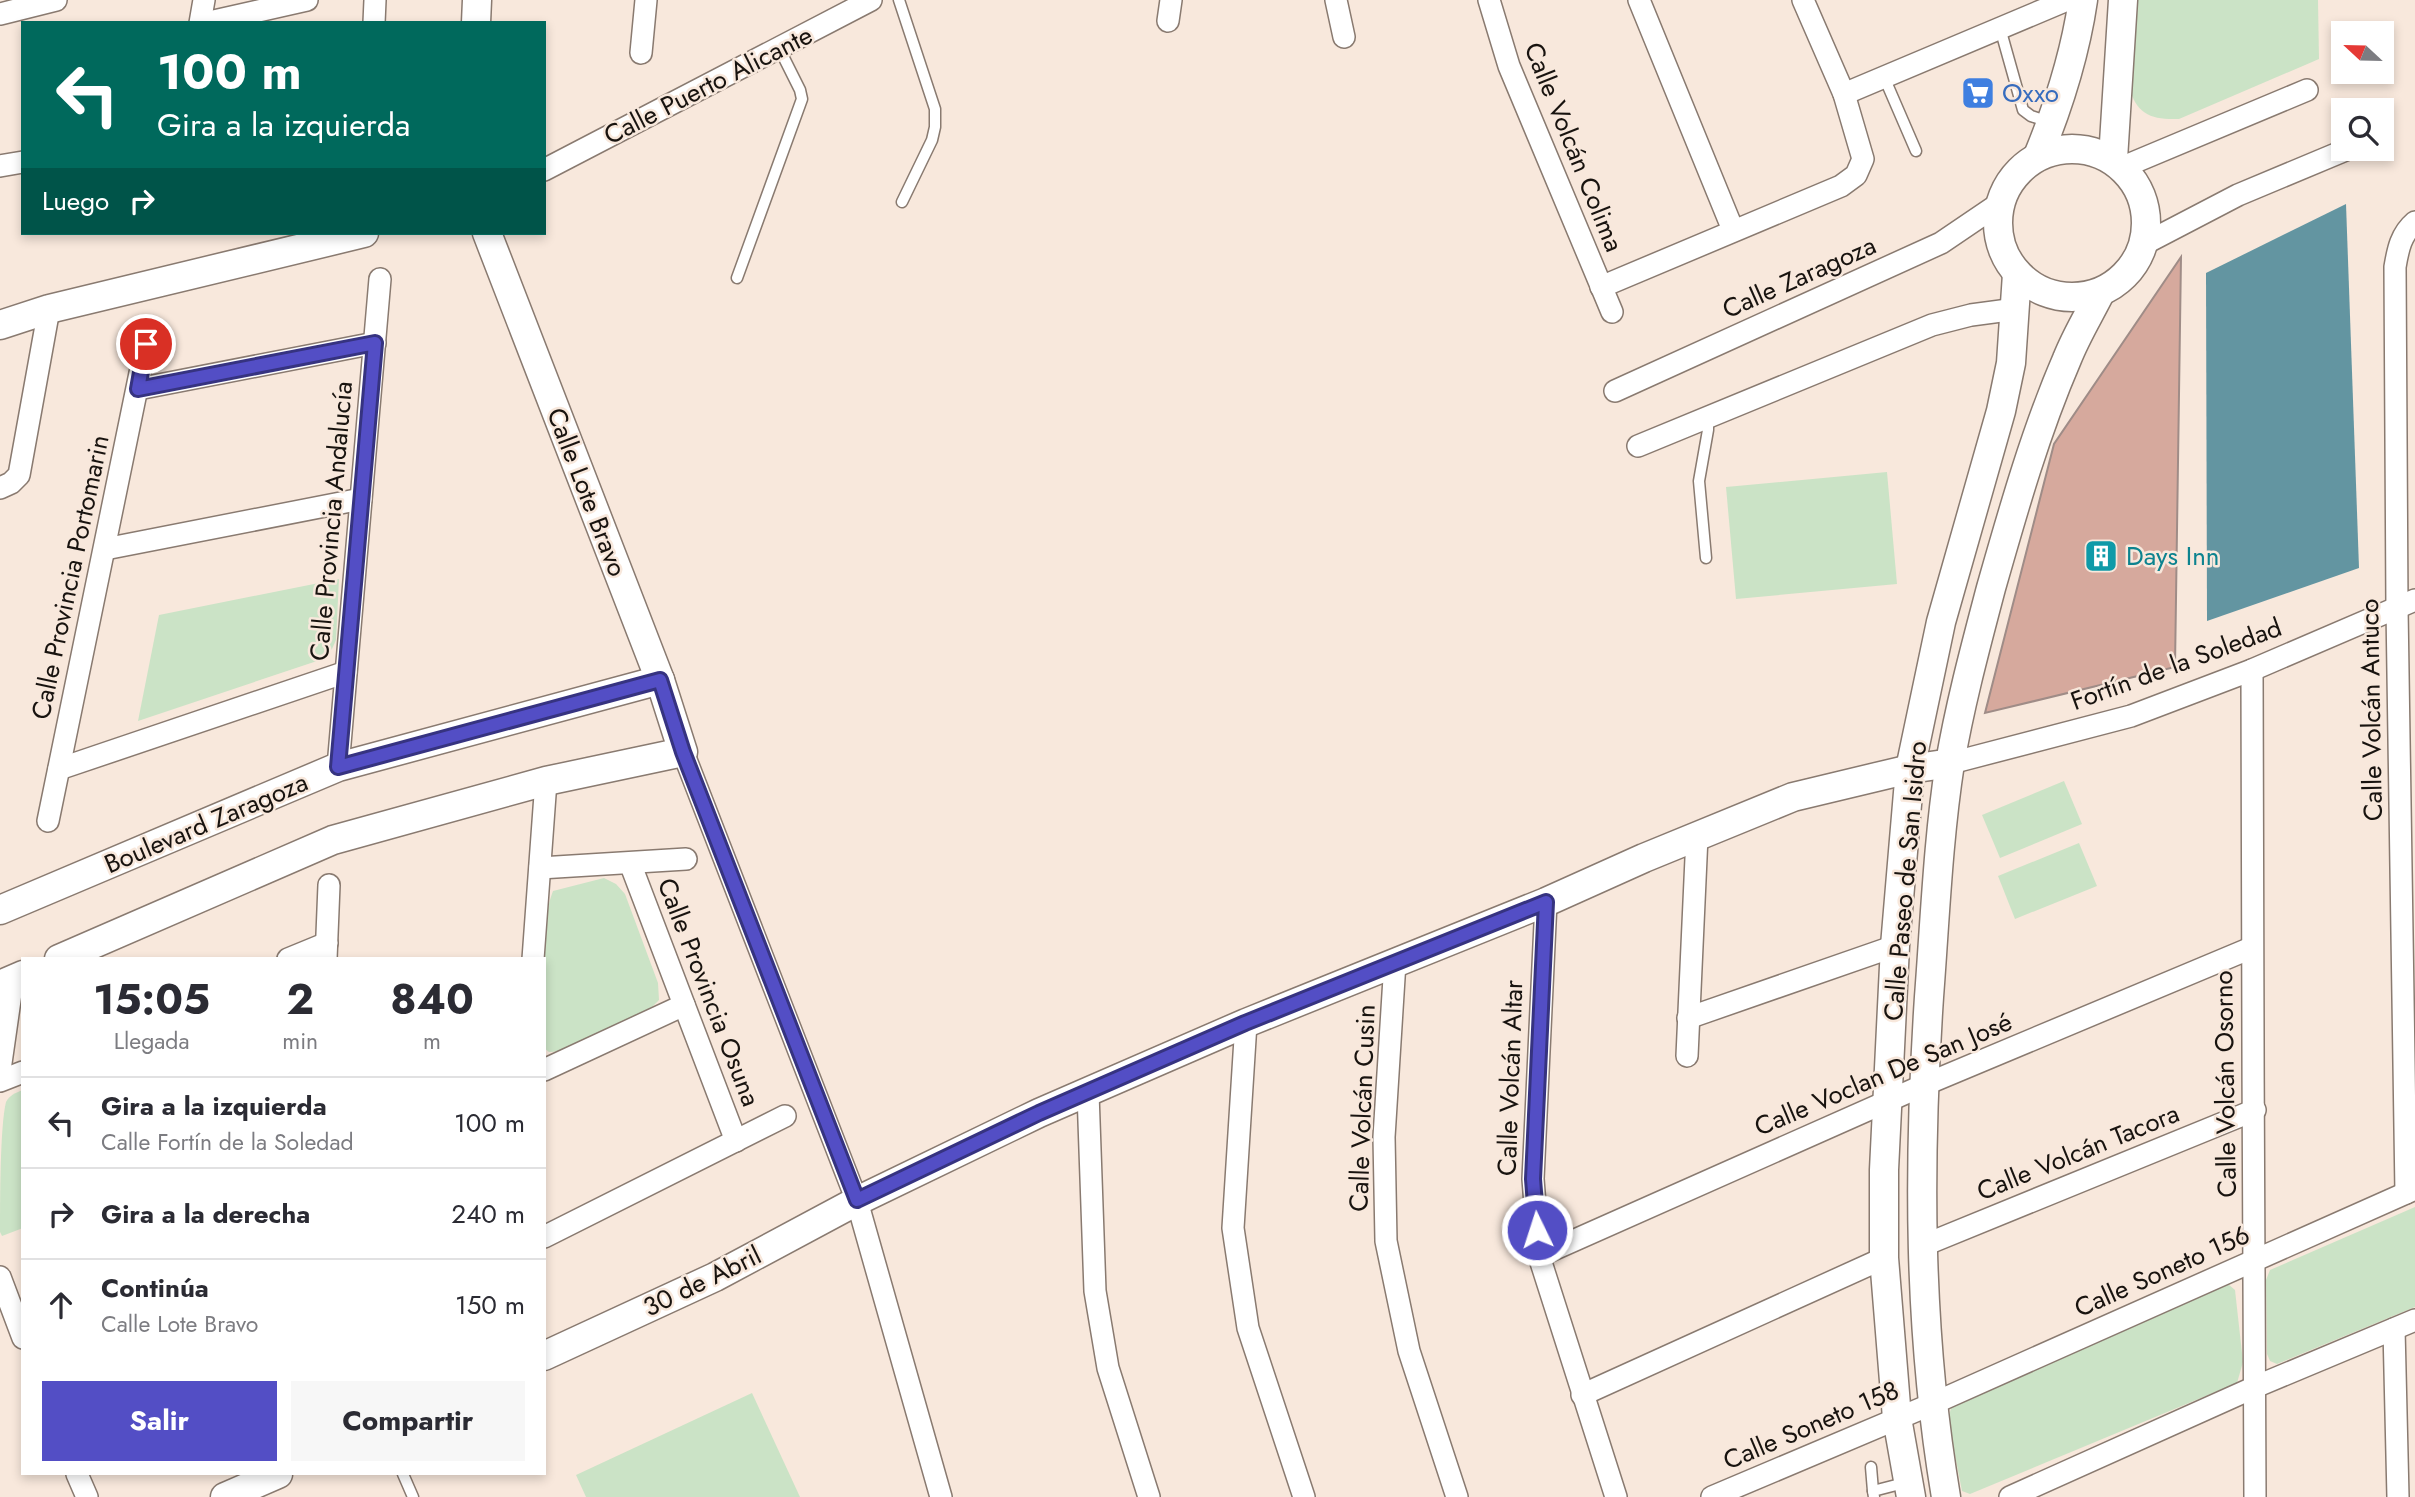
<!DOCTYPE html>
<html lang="es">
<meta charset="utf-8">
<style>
:root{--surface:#fff;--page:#f7f7f7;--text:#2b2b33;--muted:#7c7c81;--line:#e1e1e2;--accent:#534ec5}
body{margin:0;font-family:Jost,sans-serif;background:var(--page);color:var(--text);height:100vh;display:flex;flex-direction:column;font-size:26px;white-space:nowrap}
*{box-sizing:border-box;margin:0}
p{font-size:23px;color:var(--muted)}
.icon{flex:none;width:38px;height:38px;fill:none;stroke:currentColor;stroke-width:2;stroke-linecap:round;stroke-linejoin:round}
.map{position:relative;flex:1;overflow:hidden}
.sheet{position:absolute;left:21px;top:957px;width:525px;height:518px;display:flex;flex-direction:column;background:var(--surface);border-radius:0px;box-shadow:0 4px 10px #0003}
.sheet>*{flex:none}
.banner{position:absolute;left:21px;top:21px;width:525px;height:214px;border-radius:0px;box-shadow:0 4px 10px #0003;background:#00695c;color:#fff;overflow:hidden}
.needle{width:46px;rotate:292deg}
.tools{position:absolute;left:2331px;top:21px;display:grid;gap:14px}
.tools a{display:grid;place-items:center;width:63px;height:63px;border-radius:0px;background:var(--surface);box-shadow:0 4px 10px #0003;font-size:35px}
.pin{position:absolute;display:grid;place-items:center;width:60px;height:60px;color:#fff;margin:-30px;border:4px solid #fff;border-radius:50%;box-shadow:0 2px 7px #0007}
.me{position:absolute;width:77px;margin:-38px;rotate:356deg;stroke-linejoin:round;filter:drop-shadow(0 0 5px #0008)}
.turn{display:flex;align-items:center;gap:24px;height:147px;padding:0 21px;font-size:32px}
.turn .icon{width:91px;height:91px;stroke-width:2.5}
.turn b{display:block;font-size:49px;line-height:60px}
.then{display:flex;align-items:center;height:66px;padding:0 21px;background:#0003;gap:14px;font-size:26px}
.eta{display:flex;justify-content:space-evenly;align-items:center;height:119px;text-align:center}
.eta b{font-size:42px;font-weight:700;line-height:49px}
.primary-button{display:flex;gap:14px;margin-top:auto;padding:14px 21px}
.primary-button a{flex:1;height:80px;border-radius:0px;background:var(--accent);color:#fff;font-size:28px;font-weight:700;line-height:80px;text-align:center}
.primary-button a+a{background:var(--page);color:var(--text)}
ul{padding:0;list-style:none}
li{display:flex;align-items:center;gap:21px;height:91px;padding:0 21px;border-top:2px solid var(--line)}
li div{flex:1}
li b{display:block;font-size:26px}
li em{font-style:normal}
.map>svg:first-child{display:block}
</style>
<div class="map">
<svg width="2415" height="1497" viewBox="0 0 2415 1497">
<rect width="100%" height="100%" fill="#f8e8dc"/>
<g fill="#cbe3c6">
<path d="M2132,0H2318L2319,59L2179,119C2152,120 2136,115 2129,86Z"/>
<polygon points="1887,472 1897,584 1736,599 1726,487"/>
<polygon points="339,579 336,640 332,649 320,660 138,721 159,615"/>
<polygon points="2064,781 2082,824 2000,858 1982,815"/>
<polygon points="2079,843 2097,886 2015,919 1998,876"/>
<path d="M604,878L616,884L625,894L658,983L659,1000L652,1007L567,1051L549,1052L544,1048C544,1004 538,930 553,891Z"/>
<path d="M23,1090V1228L2,1236L0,1232C0,1202 0,1126 6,1102C10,1095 15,1093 23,1090Z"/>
<polygon points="2415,1207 2415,1307 2277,1364 2270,1361 2267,1354 2266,1280 2270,1270"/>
<polygon points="2228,1284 2235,1290 2243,1362 2237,1383 1970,1494 1962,1491 1948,1420 1952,1404"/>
<polygon points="752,1393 800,1497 586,1497 576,1475"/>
</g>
<polygon fill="#6395a1" points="2346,204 2359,568 2207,621 2206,273"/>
<polygon fill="#d6a99d" stroke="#9f8c87" stroke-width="2" points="2181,257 2175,667 1985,713 2054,444"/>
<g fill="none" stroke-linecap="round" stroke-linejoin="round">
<defs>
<g id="lane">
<polyline points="899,0 935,109 935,127 932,140 902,202"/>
<polyline points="2000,28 2023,110 2031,116 2049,122"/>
<polyline points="1884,77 1916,151"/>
<polyline points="737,278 802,99 800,90 779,48"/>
<polyline points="1706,558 1699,481 1708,430 1708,417"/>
<polyline points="1871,1467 1873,1491"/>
<polyline points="403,1474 413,1497"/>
<polyline points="1874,1497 1873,1491 1908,1482"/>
</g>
<g id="street">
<polyline points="1336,0 1344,37"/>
<polyline points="1489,0 1509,66 1612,312"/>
<polyline points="1639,0 1733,230"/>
<polyline points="0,14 56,0"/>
<polyline points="1168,21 1171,0"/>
<polyline points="200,23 204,0"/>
<polyline points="205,23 307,0"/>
<polyline points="374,23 375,0"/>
<polyline points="641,53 646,0"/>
<polyline points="1844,94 2067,0"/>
<polyline points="0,166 23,162"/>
<polyline points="2123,167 2307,90"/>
<polyline points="544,170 871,0"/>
<polyline points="2144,244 2238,195 2348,149"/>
<polyline points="1601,287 1841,186 1856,175 1863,159 1844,94 1803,0"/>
<polyline points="138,389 375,343"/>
<polyline points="1615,391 1941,243 2000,203"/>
<polyline points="1638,446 1932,325 1971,315 2016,309"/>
<polyline points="0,488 11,483 19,475 49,309"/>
<polyline points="105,549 361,499"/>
<path d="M2252,670C2251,946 2255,1221 2255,1497"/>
<polyline points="683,752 857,1201 941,1497"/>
<polyline points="1951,763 2131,716 2252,670 2415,600"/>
<polyline points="338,767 380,279"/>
<polyline points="59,769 346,672"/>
<polyline points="48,821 146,344"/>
<polyline points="630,863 736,1141"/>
<polyline points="540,868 686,859"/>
<polyline points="1546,902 1533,1179 1539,1256 1616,1497"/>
<polyline points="288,959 327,943"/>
<polyline points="326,959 329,885"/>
<polyline points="533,959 546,781"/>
<polyline points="1395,962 1384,1137 1386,1241 1409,1351 1457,1497"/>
<polyline points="1688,1018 1895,946"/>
<polyline points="1246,1023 1233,1228 1248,1328 1304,1497"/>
<polyline points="1687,1056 1697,836"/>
<polyline points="0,1070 13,979"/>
<polyline points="544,1070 684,1005"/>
<polyline points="0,1081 23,1072"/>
<polyline points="1088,1093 1095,1291 1108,1368 1149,1497"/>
<path d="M2406,1193L2397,608L2395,267C2398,249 2401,234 2415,222"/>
<polyline points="544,1237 785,1116"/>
<polyline points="1922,1246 2255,1110"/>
<polyline points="1539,1256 1924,1085 2251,948"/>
<polyline points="0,1277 23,1338"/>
<polyline points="2394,1329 2398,1497"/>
<polyline points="1582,1395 1884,1258"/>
<polyline points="77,1474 87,1497"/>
<polyline points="1712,1497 1932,1404 2415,1189"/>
<polyline points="2010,1497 2255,1387 2415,1320"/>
</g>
<g id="secondary">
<polyline points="476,23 477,0"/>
<circle cx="2072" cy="223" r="74"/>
<path d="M2038,156C2059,105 2075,55 2083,0"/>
<polyline points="2113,159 2123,0"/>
<polyline points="0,325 49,309 364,233"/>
<polyline points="0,910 338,767 660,680"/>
<polyline points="59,959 333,840 546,781 683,752 660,680 487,233"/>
<polyline points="0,985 23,975"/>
<polyline points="544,1356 715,1277 857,1201 1039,1113 1246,1023 1546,902 1644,858 1793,797 1910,769 1951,763"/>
<polyline points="225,1497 278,1474"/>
<polyline points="1911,1497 1897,1418 1884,1258 1884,1170 1895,946 1910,769 1941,622 2001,411 2011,363 2017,274"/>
<path d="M1946,1497C1918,1331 1918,1165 1929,997C1935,919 1938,840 1950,763C1960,704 1976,645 1991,588C2013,511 2035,433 2067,359C2076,336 2089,315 2100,293"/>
</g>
</defs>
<use href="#lane" stroke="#897a70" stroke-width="13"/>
<use href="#street" stroke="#897a70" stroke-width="24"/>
<use href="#secondary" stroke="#897a70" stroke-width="31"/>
<use href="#lane" stroke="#fff" stroke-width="10"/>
<use href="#street" stroke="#fff" stroke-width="21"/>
<use href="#secondary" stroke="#fff" stroke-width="28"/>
</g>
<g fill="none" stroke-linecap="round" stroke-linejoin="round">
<defs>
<polyline id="route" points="146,344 138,389 375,343 338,767 660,680 683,752 857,1200 1039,1113 1245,1023 1546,902 1533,1179 1537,1230"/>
</defs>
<use href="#route" stroke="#363380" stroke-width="18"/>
<use href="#route" stroke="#534ec5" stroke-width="12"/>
</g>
<defs>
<symbol id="supermarket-square" viewBox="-11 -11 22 22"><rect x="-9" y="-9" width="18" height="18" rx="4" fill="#3f7fe0" stroke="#f8e8dc"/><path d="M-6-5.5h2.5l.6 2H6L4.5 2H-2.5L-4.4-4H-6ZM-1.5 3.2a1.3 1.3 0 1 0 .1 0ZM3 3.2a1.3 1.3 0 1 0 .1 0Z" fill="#fff"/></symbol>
<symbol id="building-square" viewBox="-11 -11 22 22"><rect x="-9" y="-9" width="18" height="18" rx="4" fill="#0f9aa8" stroke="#f8e8dc"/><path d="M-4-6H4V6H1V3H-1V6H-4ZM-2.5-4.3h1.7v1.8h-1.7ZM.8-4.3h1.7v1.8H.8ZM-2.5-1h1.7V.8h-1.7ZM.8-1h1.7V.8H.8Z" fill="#fff"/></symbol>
</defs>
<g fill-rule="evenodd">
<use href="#supermarket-square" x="1959" y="74" width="38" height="38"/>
<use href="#building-square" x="2082" y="537" width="38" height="38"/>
</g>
<g text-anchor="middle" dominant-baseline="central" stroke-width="5" stroke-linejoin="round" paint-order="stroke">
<g font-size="26" fill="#18130f" stroke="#f8e8dc">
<text transform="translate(708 85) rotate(-27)">Calle Puerto Alicante</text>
<text transform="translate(1574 147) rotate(68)">Calle Volcán Colima</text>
<text transform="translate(1799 277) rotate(-24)">Calle Zaragoza</text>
<text transform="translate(587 492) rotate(69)">Calle Lote Bravo</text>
<text transform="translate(331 521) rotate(-85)">Calle Provincia Andalucía</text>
<text transform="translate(70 577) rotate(-78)">Calle Provincia Portomarin</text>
<text transform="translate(2176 664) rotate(-20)">Fortín de la Soledad</text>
<text transform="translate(2371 710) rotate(-91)">Calle Volcán Antuco</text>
<text transform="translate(206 823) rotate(-23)">Boulevard Zaragoza</text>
<text transform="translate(1905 881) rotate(-85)">Calle Paseo de San Isidro</text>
<text transform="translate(709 992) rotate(69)">Calle Provincia Osuna</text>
<text transform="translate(1883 1074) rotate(-23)">Calle Voclan De San José</text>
<text transform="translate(1510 1078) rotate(-88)">Calle Volcán Altar</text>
<text transform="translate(2225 1084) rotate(-91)">Calle Volcán Osorno</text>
<text transform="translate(1362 1108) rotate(-88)">Calle Volcán Cusin</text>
<text transform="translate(2078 1152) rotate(-22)">Calle Volcán Tacora</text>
<text transform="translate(2162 1271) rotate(-24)">Calle Soneto 156</text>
<text transform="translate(702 1281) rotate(-26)">30 de Abril</text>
<text transform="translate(1811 1425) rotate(-23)">Calle Soneto 158</text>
</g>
<g font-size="26" fill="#366cbe" stroke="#f8e8dc" text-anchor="start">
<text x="2002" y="93">Oxxo</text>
</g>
<g font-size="26" fill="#0d838f" stroke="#f8e8dc" text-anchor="start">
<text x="2126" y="556">Days Inn</text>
</g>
</g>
</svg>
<div class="tools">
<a><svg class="needle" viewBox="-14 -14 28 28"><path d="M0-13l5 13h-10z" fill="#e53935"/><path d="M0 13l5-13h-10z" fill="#7c7c81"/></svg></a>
<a><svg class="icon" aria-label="search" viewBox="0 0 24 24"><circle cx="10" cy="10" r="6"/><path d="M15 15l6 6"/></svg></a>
</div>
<div class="pin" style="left:146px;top:344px;background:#d93025"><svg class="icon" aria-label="arrive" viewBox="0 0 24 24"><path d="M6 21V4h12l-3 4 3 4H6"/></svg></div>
<svg class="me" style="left:1537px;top:1230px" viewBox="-20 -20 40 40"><circle r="17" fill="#534ec5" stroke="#fff" stroke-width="3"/><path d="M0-11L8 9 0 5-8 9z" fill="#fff"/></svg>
<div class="banner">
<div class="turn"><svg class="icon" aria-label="left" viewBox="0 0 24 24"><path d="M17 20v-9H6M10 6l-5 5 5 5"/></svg><div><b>100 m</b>Gira a la izquierda</div></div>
<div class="then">Luego<svg class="icon" aria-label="right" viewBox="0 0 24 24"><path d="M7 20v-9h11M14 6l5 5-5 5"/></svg></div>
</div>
<section class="sheet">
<div class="eta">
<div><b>15:05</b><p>Llegada</p></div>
<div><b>2</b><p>min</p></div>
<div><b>840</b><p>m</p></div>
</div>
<ul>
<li><svg class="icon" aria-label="left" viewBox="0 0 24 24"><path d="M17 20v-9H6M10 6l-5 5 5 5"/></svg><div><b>Gira a la izquierda</b><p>Calle Fortín de la Soledad</p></div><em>100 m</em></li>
<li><svg class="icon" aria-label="right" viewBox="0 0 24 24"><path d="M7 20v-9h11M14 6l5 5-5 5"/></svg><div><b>Gira a la derecha</b></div><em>240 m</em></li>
<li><svg class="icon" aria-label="ahead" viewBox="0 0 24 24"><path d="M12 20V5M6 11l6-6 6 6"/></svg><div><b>Continúa</b><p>Calle Lote Bravo</p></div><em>150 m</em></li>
</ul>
<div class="primary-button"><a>Salir</a><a>Compartir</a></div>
</section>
</div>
